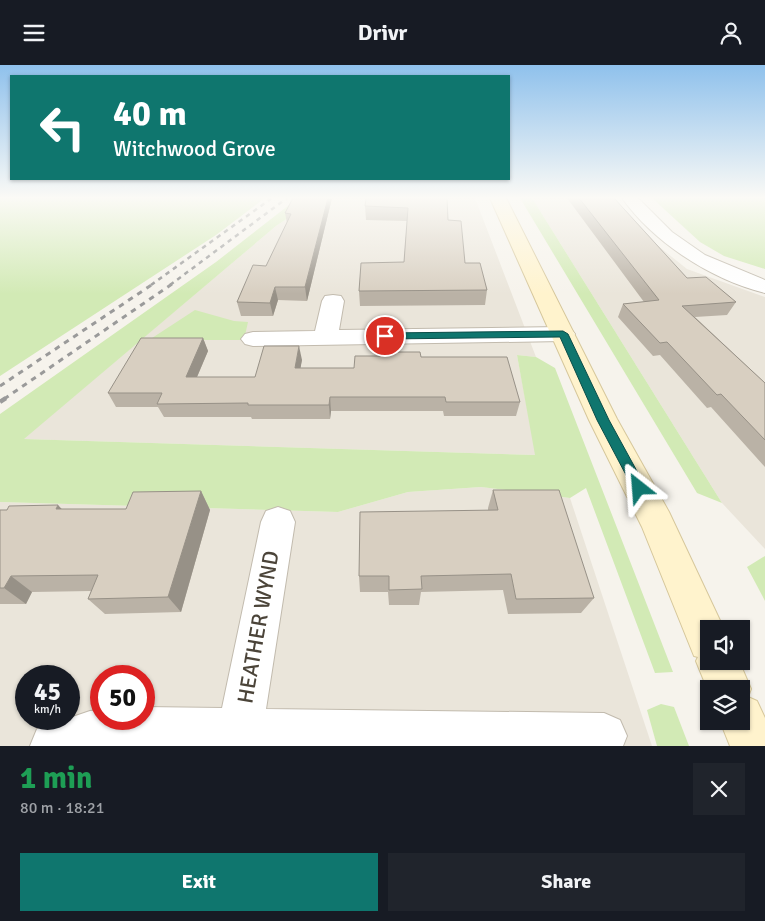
<!DOCTYPE html>
<meta charset="utf-8">
<style>
:root{--surface:#171b24;--page:#20242c;--text:#f1f3f6;--muted:#9ea1a6;--accent:#0f766e}
body{margin:0;font-family:Signika,sans-serif;background:var(--page);color:var(--text);height:100vh;display:flex;flex-direction:column;font-size:19px;white-space:nowrap}
*{box-sizing:border-box;margin:0}
p{font-size:16px;color:var(--muted)}
.icon{flex:none;width:28px;height:28px;fill:none;stroke:currentColor;stroke-width:2;stroke-linecap:round;stroke-linejoin:round}
.map{position:relative;height:681px;overflow:hidden}
.drawer{display:flex;flex-direction:column;background:var(--surface);flex:1}
.drawer>*{flex:none}
.top-card{position:absolute;left:10px;top:10px;width:500px;height:105px;border-radius:0px;box-shadow:0 1px 4px #0004;background:#0f766e;color:#fff;overflow:hidden}
.buttons{position:absolute;left:700px;top:555px;display:grid;gap:10px}
.buttons a{display:grid;place-items:center;width:50px;height:50px;border-radius:0px;background:var(--surface);box-shadow:0 1px 4px #0004;font-size:25px}
.speed{position:absolute;left:15px;top:600px;display:flex;gap:10px;font-size:25px;font-weight:700;text-align:center}
.speed>*{display:grid;place-content:center;width:65px;height:65px;border-radius:50%;background:var(--surface);box-shadow:0 1px 4px #0004;line-height:1}
.speed small{font-size:12px;font-weight:400}
.speed .limit{border:8px solid #d22;background:#fff;color:#111}
.pin{position:absolute;display:grid;place-items:center;width:42px;height:42px;color:#fff;margin:-21px;border:2px solid #fff;border-radius:50%;box-shadow:0 1px 5px #0007}
.me{position:absolute;width:55px;margin:-28px;rotate:332deg;stroke-linejoin:round;filter:drop-shadow(0 0 4px #0008)}
.turn{display:flex;align-items:center;gap:18px;height:105px;padding:0 20px;font-size:22px}
.turn .icon{width:65px;height:65px;stroke-width:2.5}
.turn b{display:block;font-size:35px;line-height:42px}
.round{display:grid;place-items:center;flex:none;width:52px;height:52px;border-radius:0px;background:var(--page)}
.summary{display:flex;align-items:center;justify-content:space-between;height:85px;padding:0 20px}
h1{font-size:30px;font-weight:700;line-height:38px;color:#1e9e55}
.button{display:flex;gap:10px;margin-top:auto;padding:10px 20px}
.button a{flex:1;height:58px;border-radius:0px;background:var(--accent);color:#fff;font-size:20px;font-weight:700;line-height:58px;text-align:center}
.button a+a{background:var(--page);color:var(--text)}
header{display:flex;justify-content:space-between;align-items:center;height:65px;padding:0 20px;background:var(--surface);font-size:22px;font-weight:700}
.map>svg:first-child{display:block}
</style>
<header><svg class="icon" aria-label="menu" viewBox="0 0 24 24"><path d="M4 6h16M4 12h16M4 18h16"/></svg>Drivr<svg class="icon" aria-label="person" viewBox="0 0 24 24"><circle cx="12" cy="8" r="4"/><path d="M4 21q1-7 8-7t8 7"/></svg></header>
<div class="map">
<svg width="765" height="681" viewBox="0 0 765 681">
<rect width="100%" height="100%" fill="#f6f3ec"/>
<g fill="#eae5da" fill-rule="evenodd">
<polygon points="318,133 475,133 536,292 517,290 536,390 23,374 276,161"/>
<polygon points="532,133 613,133 622,152 687,204 765,232 765,484 722,438"/>
<path d="M481,422L570,433L652,681H0V437L338,447L408,427ZM26,611H69V654H26ZM101,611H144V654H101Z"/>
</g>
<g fill="#d2eab5">
<polygon points="0,133 265,133 216,170 0,311"/>
<polygon points="298,133 318,133 276,161 24,374 535,390 517,290 536,292 555,303 673,607 655,608 586,423 570,433 481,422 408,427 338,447 0,437 0,349 216,197"/>
<polygon points="520,133 532,133 722,438 697,428"/>
<polygon points="652,133 765,133 765,204 724,191 700,177"/>
<polygon points="195,245 234,256 248,257 244,275 149,275"/>
<polygon points="765,491 765,536 747,502"/>
<polygon points="661,639 674,642 689,681 657,681 647,645"/>
</g>
<g fill="none" stroke-linecap="round" stroke-linejoin="round">
<defs>
<g id="street">
<path d="M622,133H638L672,167L705,190L765,215V228C712,215 654,178 622,133Z"/>
<polygon points="333,230 341,231 344,236 339,265 563,262 571,264 575,269 571,274 563,276 253,281 245,279 241,274 245,269 253,267 315,266 322,236 325,231"/>
<polygon points="278,442 290,446 295,457 266,644 604,648 620,655 627,671 623,681 30,681 37,664 90,646 101,645 101,654 144,654 144,642 222,643 261,457 266,446"/>
</g>
<polygon id="secondary" points="490,133 506,133 617,354 669,447 724,564 709,564 709,596 739,596 751,624 748,632 757,636 765,653 765,681 730,681 720,656 741,656 741,624 709,624 709,628 696,596 698,592 694,591 642,462 589,355"/>
</defs>
<use href="#street" stroke="#c2bbae" stroke-width="2"/>
<use href="#secondary" stroke="#d6c79b" stroke-width="2"/>
<use href="#street" fill="#fff" fill-rule="evenodd"/>
<use href="#secondary" fill="#fff3cd" fill-rule="evenodd"/>
<g stroke="#9a9a9a" stroke-width="2.5" stroke-dasharray="4.5 4.5" stroke-linecap="butt">
<polyline points="151,220 272,133"/>
<polyline points="170,220 287,133"/>
</g>
<g stroke="#9a9a9a" stroke-width="3" stroke-dasharray="5.5 5.5" stroke-linecap="butt">
<polyline points="0,321 153,219"/>
<polyline points="4,334 172,219"/>
</g>
<polyline stroke="#9a9a9a" stroke-width="4.5" stroke-dasharray="7 7" stroke-linecap="butt" points="0,337 6,333"/>
</g>
<g fill="#bab2a6">
<polygon points="293,133 332,133 307,236 278,235 273,251 241,251 237,237 266,201 287,158 285,148"/>
<polygon points="447,133 448,155 465,198 487,225 485,240 360,241 359,226 404,197 407,156 366,155 365,141"/>
<polygon points="567,133 614,133 687,213 736,237 727,250 695,252 765,318 765,402 711,342 707,343 660,290 653,291 618,252 623,239 644,237"/>
<polygon points="203,273 208,286 197,312 255,312 302,295 300,303 354,303 421,292 520,337 516,351 444,351 443,346 331,346 330,354 252,354 251,352 164,352 158,342 116,342 108,328"/>
<polygon points="493,425 594,533 581,548 508,549 503,525 421,527 419,540 389,540 388,527 360,527 359,511 488,445 488,443"/>
<polygon points="201,426 210,445 181,547 105,549 88,534 91,526 32,527 26,539 0,539 0,445 126,444"/>
</g>
<g fill="#979187">
<polygon points="328,133 332,133 307,236 305,222"/>
<polygon points="275,222 278,235 273,251 270,238"/>
<polygon points="203,273 208,286 191,326 186,312"/>
<polygon points="299,281 302,295 298,317 295,303"/>
<polygon points="330,332 331,346 330,354 329,340"/>
<polygon points="201,426 210,445 181,547 168,532"/>
<polygon points="58,440 75,458 56,444"/>
<polygon points="11,511 32,527 26,539 4,523"/>
</g>
<g fill="#d8cfc1" stroke="#979187">
<polygon points="293,133 328,133 305,222 275,222 270,238 237,237 253,200 266,201 291,149 285,148"/>
<polygon points="366,133 447,133 448,155 461,156 465,198 480,198 487,225 359,226 361,198 404,197 408,143 365,141"/>
<polygon points="579,133 614,133 687,213 706,212 736,237 682,241 765,318 765,375 721,329 717,330 667,277 660,278 623,239 659,235"/>
<polygon points="141,273 203,273 186,312 255,312 264,281 299,281 295,303 354,303 355,291 381,291 381,287 420,287 421,292 507,292 520,337 446,337 445,332 330,332 329,340 248,340 248,338 157,339 162,328 108,328"/>
<polygon points="493,425 559,425 594,533 516,534 511,509 421,511 422,524 389,525 389,511 359,511 360,447 498,445"/>
<polygon points="201,426 168,532 88,534 98,510 11,511 4,523 0,523 0,445 7,445 9,441 58,440 56,444 126,444 133,427"/>
</g>
<linearGradient id="sky" x2="0" y2="1"><stop stop-color="#8fc1ec"/><stop offset="0.58" stop-color="#fbfaf6"/><stop offset="1" stop-color="#fbfaf6" stop-opacity="0"/></linearGradient>
<rect width="765" height="229" fill="url(#sky)"/>
<polygon fill="#0f766e" stroke="#0a4d48" points="563,266 568,269 609,355 644,419 646,423 644,427 635,427 597,355 560,272 385,274 380,271 385,268"/>
<g text-anchor="middle" dominant-baseline="central" stroke-width="4.5" stroke-linejoin="round" paint-order="stroke">
<g font-size="22" fill="#4b4439" stroke="#fff">
<text transform="translate(258 562) rotate(-80)">HEATHER WYND</text>
</g>
</g>
</svg>
<div class="buttons">
<a><svg class="icon" aria-label="sound" viewBox="0 0 24 24"><path d="M4 9h4l5-4v14l-5-4H4zM17 9q2 3 0 6"/></svg></a>
<a><svg class="icon" aria-label="layers" viewBox="0 0 24 24"><path d="M12 4l9 5-9 5-9-5zM3 14l9 5 9-5"/></svg></a>
</div>
<div class="speed"><div>45<small>km/h</small></div><div class="limit">50</div></div>
<div class="pin" style="left:385px;top:271px;background:#d93025"><svg class="icon" aria-label="arrive" viewBox="0 0 24 24"><path d="M6 21V4h12l-3 4 3 4H6"/></svg></div>
<svg class="me" style="left:639px;top:423px" viewBox="-20 -20 40 40"><path d="M0-17L14 15 0 8-14 15z" fill="#0f766e" stroke="#fff" stroke-width="4"/></svg>
<div class="top-card">
<div class="turn"><svg class="icon" aria-label="left" viewBox="0 0 24 24"><path d="M17 20v-9H6M10 6l-5 5 5 5"/></svg><div><b>40 m</b>Witchwood Grove</div></div>
</div>
</div>
<section class="drawer">
<div class="summary"><div><h1>1 min</h1><p>80 m · 18:21</p></div><a class="round"><svg class="icon" aria-label="close" viewBox="0 0 24 24"><path d="M6 6l12 12M18 6L6 18"/></svg></a></div>
<div class="button"><a>Exit</a><a>Share</a></div>
</section>
